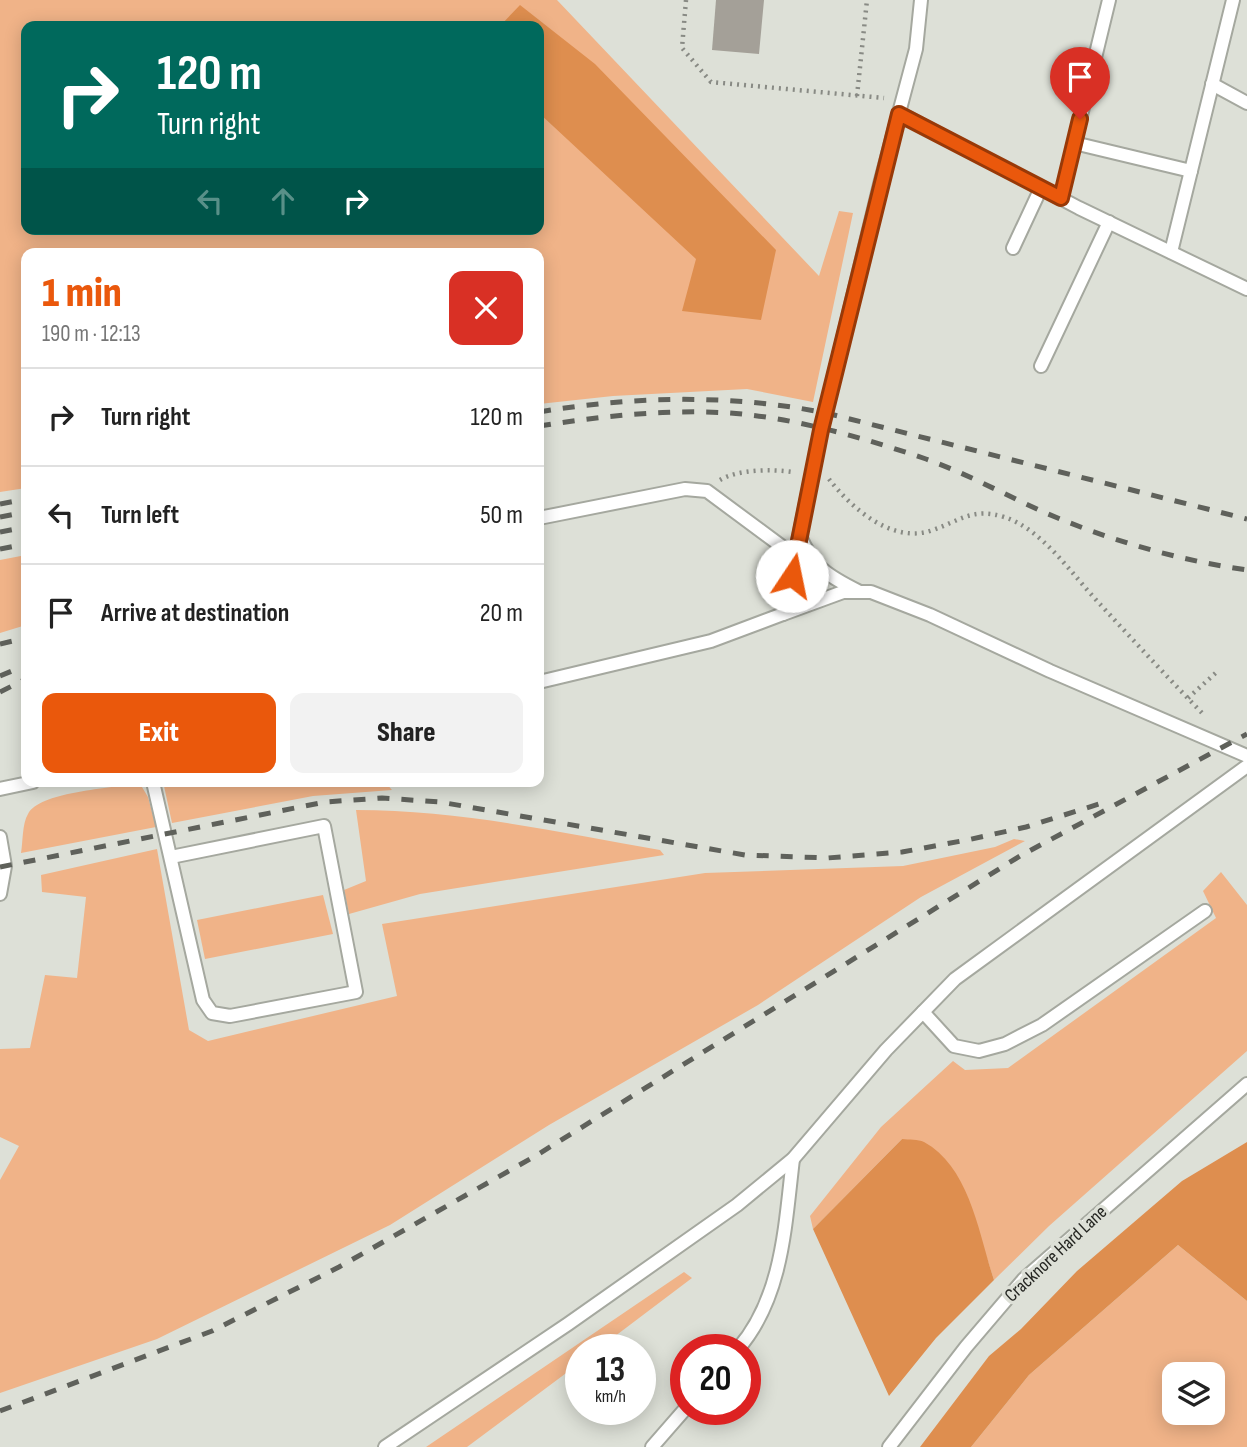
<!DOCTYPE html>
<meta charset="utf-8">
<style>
:root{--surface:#fff;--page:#f2f2f2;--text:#222;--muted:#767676;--line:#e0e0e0;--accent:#ea580c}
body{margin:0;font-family:"Sofia Sans Condensed",sans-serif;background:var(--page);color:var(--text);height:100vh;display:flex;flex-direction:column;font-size:26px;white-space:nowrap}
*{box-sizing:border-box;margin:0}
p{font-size:23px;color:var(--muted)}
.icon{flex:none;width:38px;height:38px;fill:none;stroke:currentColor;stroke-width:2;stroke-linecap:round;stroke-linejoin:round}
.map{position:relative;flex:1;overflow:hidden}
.panel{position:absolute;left:21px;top:248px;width:523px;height:539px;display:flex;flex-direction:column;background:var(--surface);border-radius:14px;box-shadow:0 4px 18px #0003}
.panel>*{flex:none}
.banner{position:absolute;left:21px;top:21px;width:523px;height:214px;border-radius:14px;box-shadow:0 4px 18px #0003;background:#00695c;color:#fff;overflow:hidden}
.controls{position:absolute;left:1162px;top:1362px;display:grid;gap:14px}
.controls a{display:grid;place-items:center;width:63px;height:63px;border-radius:14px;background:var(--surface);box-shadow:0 4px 18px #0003;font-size:35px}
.speed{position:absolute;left:565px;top:1334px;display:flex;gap:14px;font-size:35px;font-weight:700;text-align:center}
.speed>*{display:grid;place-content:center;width:91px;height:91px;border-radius:50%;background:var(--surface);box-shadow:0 4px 18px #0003;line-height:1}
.speed small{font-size:18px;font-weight:400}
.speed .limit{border:10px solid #d22;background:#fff;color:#111}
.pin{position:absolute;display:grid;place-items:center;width:60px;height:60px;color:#fff;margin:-72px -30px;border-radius:50% 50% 50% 0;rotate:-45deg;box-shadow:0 0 7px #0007}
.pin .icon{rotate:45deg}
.me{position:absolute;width:77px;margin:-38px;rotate:11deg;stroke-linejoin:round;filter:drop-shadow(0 0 5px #0008)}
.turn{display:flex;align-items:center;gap:24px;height:147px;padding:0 21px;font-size:32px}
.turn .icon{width:91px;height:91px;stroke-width:2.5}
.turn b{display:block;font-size:49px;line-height:60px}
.lanes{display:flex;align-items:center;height:66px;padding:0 21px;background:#0003;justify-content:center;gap:35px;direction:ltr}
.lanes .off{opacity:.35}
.round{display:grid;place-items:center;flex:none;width:74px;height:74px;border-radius:14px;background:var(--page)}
.head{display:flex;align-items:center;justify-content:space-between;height:119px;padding:0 21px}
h1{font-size:42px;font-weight:800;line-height:52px;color:var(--accent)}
.action{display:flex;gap:14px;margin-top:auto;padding:14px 21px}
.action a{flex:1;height:80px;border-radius:14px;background:var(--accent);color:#fff;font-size:28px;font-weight:800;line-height:80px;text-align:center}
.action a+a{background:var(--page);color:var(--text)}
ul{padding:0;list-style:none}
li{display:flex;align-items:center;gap:21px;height:98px;padding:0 21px;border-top:2px solid var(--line)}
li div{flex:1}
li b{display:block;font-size:26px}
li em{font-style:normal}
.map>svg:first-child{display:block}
</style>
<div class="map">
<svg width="1247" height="1447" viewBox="0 0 1247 1447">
<rect width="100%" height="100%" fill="#dde0d7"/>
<g fill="#f0b388" fill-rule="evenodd">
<path d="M0,0H557L819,276L839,211L853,213L813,402L747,389L613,396L539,404V254H26V488L0,492ZM26,26H539V229H26Z"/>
<polygon points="26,555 26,625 0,633 0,560"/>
<polygon points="168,782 385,782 392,790 313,796 172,823 164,786"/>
<path d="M131,784L142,787L148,797L156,827L21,853C23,842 22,824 28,814C40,792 106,789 131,784Z"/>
<path d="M356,810C459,810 559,832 660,850L664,855L420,894L349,914L344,890L366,881Z"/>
<polygon points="1014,839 1025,841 921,897 758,1005 549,1125 390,1225 157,1339 0,1393 0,1180 19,1146 0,1137 0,1049 30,1048 45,975 77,978 86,897 42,892 41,875 157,849 189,1030 208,1041 397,996 382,924 705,873 903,866 995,847"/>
<polygon points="1221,872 1247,905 1247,1051 1049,1226 994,1280 968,1200 902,1139 813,1229 810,1216 881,1127 953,1061 965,1070 1008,1068 1216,918 1203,891"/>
<polygon points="323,895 333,934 205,959 197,920"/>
<path d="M1178,1245L1247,1301V1447H971L1029,1375ZM1174,1374H1213V1412H1174Z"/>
<polygon points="684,1272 692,1278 598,1349 581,1349 581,1362 467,1447 426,1447"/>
</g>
<g fill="#de8e4f">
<polygon points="520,5 595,64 776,250 761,320 682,311 696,259 539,113 539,26 500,26"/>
<path d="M902,1139C909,1140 918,1139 924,1142C970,1167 979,1235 994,1280L936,1338L889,1396L813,1229Z"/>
<polygon points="1247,1142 1247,1301 1178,1245 1029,1375 971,1447 920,1447 989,1356 1021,1329 1077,1271 1182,1181"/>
</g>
<polygon fill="#a4a098" points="716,0 764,0 759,54 712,50"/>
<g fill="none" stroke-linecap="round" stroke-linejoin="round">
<defs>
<g id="service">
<polyline points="1212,84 1247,103"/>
<polyline points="899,113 1079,208 1247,289"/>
<polyline points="1074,143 1191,171"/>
<polyline points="1061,198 1109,0"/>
<polyline points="1013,248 1041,188"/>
<polyline points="1171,252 1233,0"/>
<polyline points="1041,366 1109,222"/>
<polyline points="539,518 685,489 707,491 796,557"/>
<path d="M800,536C813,567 828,576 858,591"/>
<polyline points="783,614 843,592 871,592 930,615 1050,671 1247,756"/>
<polyline points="539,682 711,641 783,614 821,430 880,184 916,49 921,0"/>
<polyline points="153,782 203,1000 212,1013 230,1016 356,992 324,826 171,857"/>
<polyline points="0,789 33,782"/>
<polyline points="0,837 5,866 0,894"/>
<polyline points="923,1012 954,1046 979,1051 1005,1044 1042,1025 1205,911"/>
<path d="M738,1349C783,1297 785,1225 793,1159"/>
<polyline points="385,1447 568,1324 737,1205 793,1159 886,1050 955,979 1247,766"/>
<polyline points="652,1447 686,1408"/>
<polyline points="889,1447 966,1347 1024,1279 1247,1084"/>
</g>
</defs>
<use href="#service" stroke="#a5a89f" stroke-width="16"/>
<g stroke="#888a84" stroke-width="4.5" stroke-dasharray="2 5" stroke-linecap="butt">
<polyline points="686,0 682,48 711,82 884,98"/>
<polyline points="857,96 867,0"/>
<path d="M829,479C851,508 893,545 933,530C959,521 973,507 1004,517C1042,529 1071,573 1098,602C1133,640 1168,678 1204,715"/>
<path d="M720,480C739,469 772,469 793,472"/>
<polyline points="1188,698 1219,670"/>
</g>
<use href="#service" stroke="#fff" stroke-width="12"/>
<g stroke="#5f615b" stroke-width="5" stroke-dasharray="12 12" stroke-linecap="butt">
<path d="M539,412C635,396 730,394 826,413L1247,519"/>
<path d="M539,426C602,416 666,409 730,413C796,418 864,438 926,459C968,474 1007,496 1048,514C1112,541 1178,560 1247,570"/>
<polyline points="0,504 26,499"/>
<polyline points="0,517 26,512"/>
<polyline points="0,532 26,527"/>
<polyline points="0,549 26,544"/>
<polyline points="0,644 26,638"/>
<polyline points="0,676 26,665"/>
<polyline points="0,692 26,679"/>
<polyline points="0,867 325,802 382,798 440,802 745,855 827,858 902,852 967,840 1026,827 1099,804"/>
<polyline points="0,1411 212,1331 339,1267 537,1155 1020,856 1247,734"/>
</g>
</g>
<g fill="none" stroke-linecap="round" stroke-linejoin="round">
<defs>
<polyline id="route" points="792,576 821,430 899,114 1061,198 1080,119"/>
</defs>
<use href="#route" stroke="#983908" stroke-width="18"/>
<use href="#route" stroke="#ea580c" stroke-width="12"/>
</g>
<g text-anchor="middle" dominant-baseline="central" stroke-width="7" stroke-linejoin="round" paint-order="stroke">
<g font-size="19" fill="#252622" stroke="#dde0d7">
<text transform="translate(1056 1254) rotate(-43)">Cracknore Hard Lane</text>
</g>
</g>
</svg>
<div class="controls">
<a><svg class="icon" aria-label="layers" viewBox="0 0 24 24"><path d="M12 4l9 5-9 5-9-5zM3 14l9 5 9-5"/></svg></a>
</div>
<div class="speed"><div>13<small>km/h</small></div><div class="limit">20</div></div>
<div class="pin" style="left:1080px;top:119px;background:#d93025"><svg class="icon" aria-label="arrive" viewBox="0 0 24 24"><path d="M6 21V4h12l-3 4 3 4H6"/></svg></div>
<svg class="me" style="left:792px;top:576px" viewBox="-20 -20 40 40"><circle r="19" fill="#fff"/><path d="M0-13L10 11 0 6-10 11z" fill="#ea580c"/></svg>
<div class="banner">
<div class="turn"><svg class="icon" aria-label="right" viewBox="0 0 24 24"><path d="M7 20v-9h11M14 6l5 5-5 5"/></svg><div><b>120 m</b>Turn right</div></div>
<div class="lanes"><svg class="icon off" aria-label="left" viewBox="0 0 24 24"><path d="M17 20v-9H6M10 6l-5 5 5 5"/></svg><svg class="icon off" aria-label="ahead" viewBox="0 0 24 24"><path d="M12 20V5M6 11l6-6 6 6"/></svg><svg class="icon" aria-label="right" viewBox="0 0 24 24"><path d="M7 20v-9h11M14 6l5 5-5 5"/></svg></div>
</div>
<section class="panel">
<div class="head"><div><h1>1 min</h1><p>190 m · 12:13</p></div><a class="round" style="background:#d93025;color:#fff"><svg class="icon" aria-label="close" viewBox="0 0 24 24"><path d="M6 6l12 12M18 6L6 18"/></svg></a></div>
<ul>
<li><svg class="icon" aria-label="right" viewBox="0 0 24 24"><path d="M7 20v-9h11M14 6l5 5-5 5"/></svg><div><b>Turn right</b></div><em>120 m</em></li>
<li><svg class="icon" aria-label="left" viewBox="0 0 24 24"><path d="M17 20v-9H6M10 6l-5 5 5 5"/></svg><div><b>Turn left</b></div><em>50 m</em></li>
<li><svg class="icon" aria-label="arrive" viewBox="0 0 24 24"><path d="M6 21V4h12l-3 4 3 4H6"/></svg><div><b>Arrive at destination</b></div><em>20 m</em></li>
</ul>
<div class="action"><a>Exit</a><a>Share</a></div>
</section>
</div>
